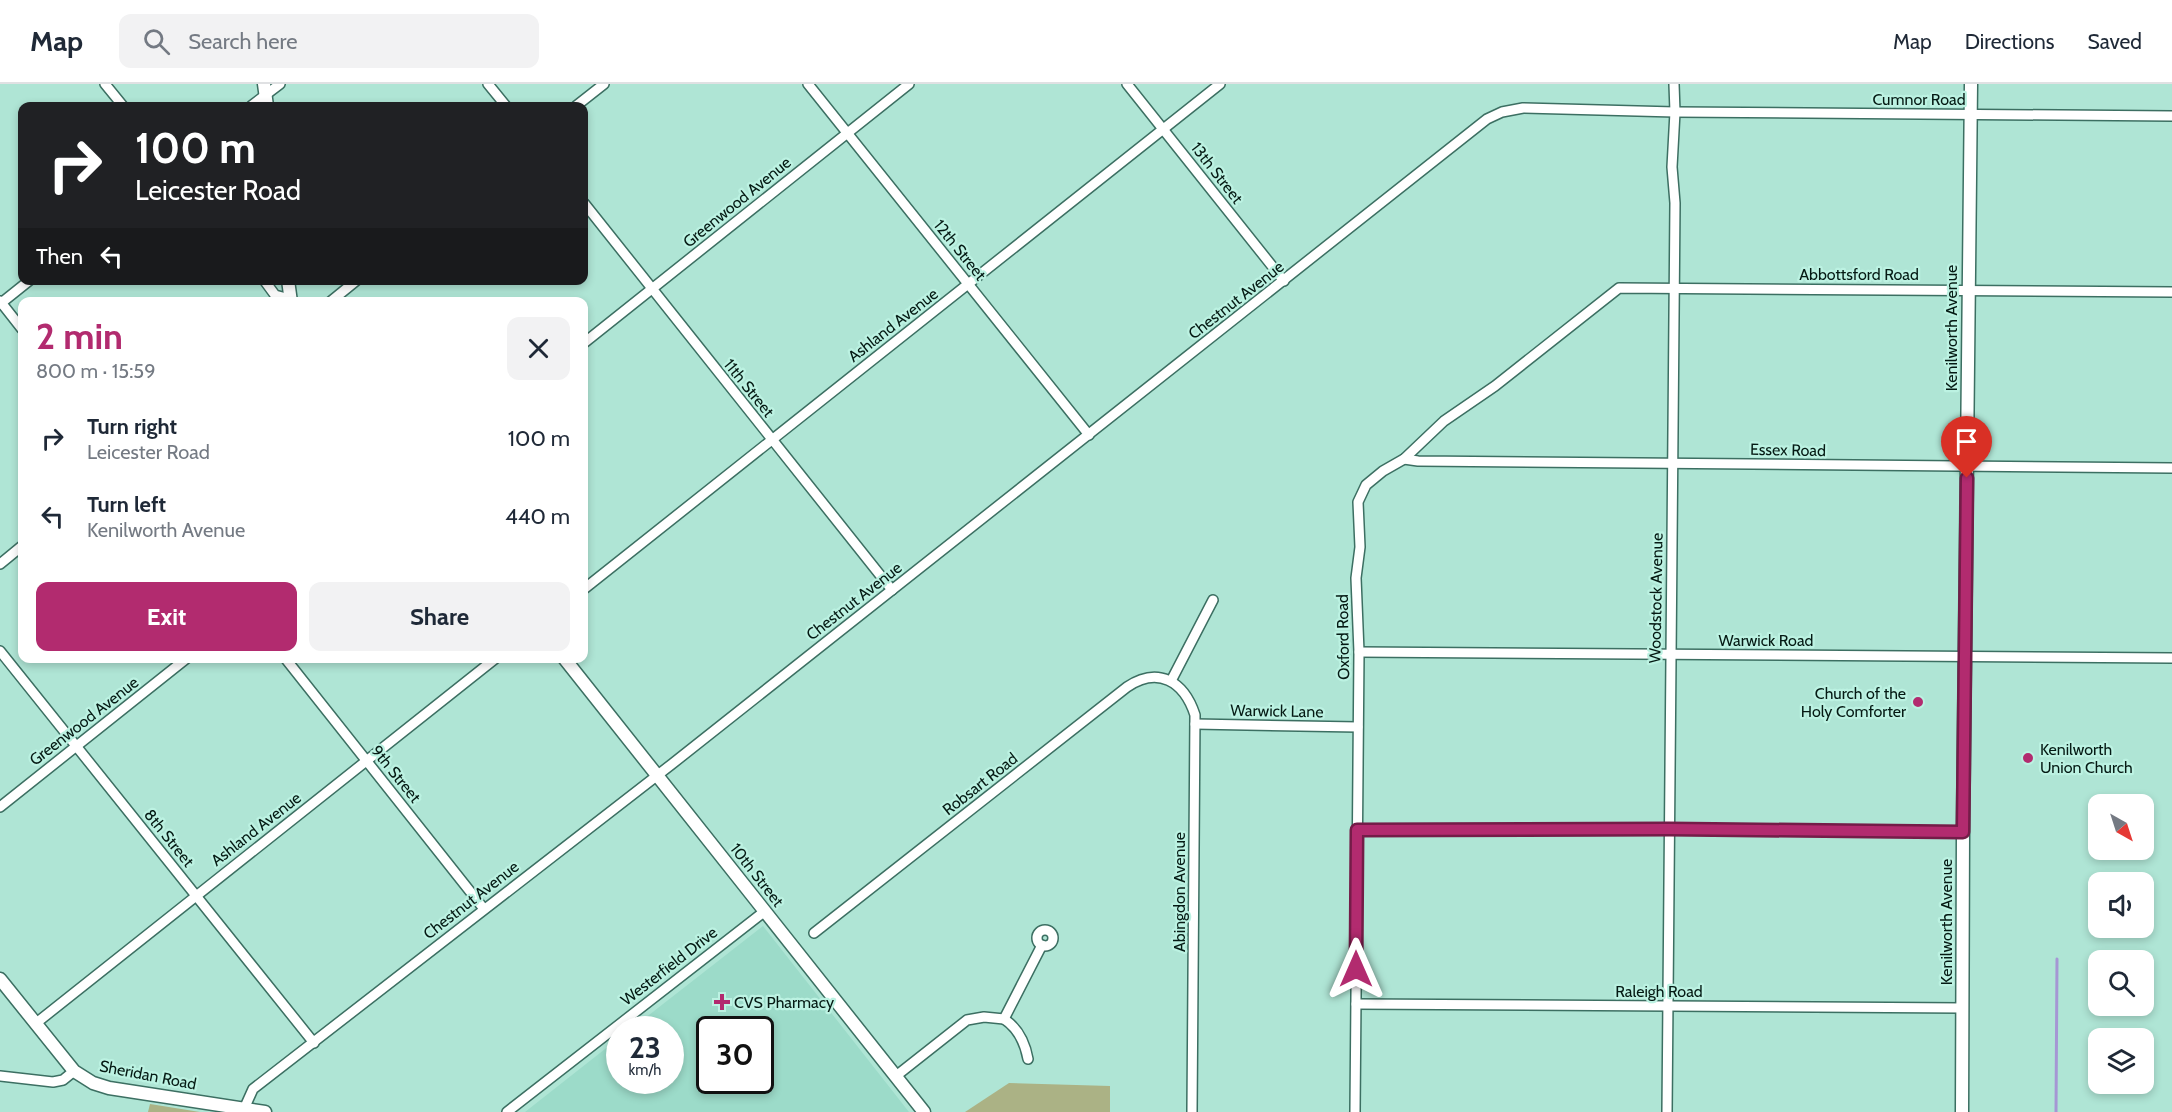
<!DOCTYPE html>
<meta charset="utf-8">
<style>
:root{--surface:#fff;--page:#f2f2f3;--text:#1f2937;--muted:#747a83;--line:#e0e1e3;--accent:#b22b6f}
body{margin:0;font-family:Cabin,sans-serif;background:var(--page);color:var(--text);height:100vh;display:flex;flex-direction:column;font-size:22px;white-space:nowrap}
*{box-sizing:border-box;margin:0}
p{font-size:20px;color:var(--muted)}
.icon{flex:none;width:33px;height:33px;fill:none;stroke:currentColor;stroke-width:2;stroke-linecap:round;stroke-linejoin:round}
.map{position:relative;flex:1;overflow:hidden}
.details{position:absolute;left:18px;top:213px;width:570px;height:366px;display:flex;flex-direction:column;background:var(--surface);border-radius:12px;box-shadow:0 3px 9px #0003}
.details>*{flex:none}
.banner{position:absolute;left:18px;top:18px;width:570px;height:183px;border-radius:12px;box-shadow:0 3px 9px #0003;background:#202124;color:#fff;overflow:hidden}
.needle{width:39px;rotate:141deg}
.controls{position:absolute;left:2088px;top:710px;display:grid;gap:12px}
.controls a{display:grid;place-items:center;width:66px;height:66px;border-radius:12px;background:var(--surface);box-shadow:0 3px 9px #0003;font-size:30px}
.speed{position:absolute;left:606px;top:932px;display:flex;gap:12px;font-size:30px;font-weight:700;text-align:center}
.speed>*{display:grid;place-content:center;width:78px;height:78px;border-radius:50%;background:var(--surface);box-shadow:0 3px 9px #0003;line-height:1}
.speed small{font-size:15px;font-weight:400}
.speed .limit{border:3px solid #111;border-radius:9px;background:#fff;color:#111}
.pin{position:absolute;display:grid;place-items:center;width:51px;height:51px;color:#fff;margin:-62px -26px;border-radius:50% 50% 50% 0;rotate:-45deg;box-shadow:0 0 6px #0007}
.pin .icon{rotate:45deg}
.me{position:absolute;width:66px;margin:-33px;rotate:0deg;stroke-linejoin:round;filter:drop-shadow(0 0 4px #0008)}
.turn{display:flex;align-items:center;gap:21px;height:126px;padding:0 18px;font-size:27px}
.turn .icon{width:78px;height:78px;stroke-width:2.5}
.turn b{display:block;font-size:42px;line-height:51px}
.then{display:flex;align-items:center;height:57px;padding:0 18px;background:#0003;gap:12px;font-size:22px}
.round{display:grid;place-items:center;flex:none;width:63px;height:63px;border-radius:12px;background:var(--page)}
.summary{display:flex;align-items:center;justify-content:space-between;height:102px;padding:0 18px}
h1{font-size:36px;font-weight:700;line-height:45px;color:var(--accent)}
.cta{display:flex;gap:12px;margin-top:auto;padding:12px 18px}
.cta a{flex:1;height:69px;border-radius:12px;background:var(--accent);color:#fff;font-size:24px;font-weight:700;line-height:69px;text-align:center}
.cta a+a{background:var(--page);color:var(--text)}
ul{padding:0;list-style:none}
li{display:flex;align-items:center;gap:18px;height:78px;padding:0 18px}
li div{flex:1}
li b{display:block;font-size:22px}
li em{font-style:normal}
header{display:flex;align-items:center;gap:36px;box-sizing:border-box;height:84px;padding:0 30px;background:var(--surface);border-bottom:2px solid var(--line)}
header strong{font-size:28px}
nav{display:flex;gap:33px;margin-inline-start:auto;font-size:21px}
.search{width:420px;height:54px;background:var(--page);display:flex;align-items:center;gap:15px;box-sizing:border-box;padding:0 21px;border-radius:12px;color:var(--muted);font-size:22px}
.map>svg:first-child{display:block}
</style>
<header>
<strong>Map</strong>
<div class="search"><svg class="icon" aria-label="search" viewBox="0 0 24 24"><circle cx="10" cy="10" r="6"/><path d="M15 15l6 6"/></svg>Search here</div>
<nav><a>Map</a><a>Directions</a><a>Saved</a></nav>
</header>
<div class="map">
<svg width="2172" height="1028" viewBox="0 0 2172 1028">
<rect width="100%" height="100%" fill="#afe5d5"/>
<path fill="#9cdbc9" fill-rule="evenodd" d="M763,842L909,1028H525L619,954L620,996H670V945H631ZM710,945H760V996H710Z"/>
<g fill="#abb285">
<polygon points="1009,999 1110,1002 1110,1028 965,1028"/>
<polygon points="150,1020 200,1028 148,1028"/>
</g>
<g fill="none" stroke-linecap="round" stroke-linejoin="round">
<polyline stroke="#a597d4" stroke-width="3" points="2056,1028 2057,875"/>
<defs>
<g id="minor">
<polyline points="105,0 123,22"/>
<polyline points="488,0 506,22"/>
<polyline points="808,0 1089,351"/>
<polyline points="1127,0 1284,197"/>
<polyline points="251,22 280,0"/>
<polyline points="576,22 604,0"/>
<polyline points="584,119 892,506"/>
<polyline points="264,196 275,211 290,215"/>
<polyline points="0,217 22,245"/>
<polyline points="330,218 357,196"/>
<polyline points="0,220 30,196"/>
<polyline points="584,259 909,0"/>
<polyline points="1404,375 1418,377 2172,384"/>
<polyline points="0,480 22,462"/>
<polyline points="584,505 1220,0"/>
<polyline points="0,567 314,959"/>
<polyline points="1359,568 2172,574"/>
<polyline points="285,574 484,825"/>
<polyline points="1171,597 1213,516"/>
<polyline points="1195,640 1358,643"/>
<polyline points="0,723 187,574"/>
<polyline points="1357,746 1669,745 1963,748"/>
<circle cx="1045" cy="854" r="8"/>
<path d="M814,849L1127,603C1158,582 1184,597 1195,631L1192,1028"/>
<polyline points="1356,920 1962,924"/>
<path d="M1004,935C1018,944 1025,959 1028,975"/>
<polyline points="35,940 496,574"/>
<polyline points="0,992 53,998 63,996 74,987"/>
<polyline points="896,992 967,936 984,933 1004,935 1042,861"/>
<polyline points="244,1025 253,1005 672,680 1487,35 1502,28 1523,24 1675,28 2172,32"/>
<polyline points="507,1028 765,827"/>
<polyline points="1355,1028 1359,568 1356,494 1360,463 1358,418 1366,401 1383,387 1404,375 1444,337 1495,302 1619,204 2172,208"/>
<polyline points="1667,1028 1675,119 1672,83 1675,28 1674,0"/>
</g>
<g id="tertiary">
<polyline points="264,0 267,22"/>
<polyline points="288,196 291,218"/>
<polyline points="564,574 924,1028"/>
<polyline points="0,895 74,987 93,999 109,1004 265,1028"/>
<polyline points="1962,1028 1963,748 1971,0"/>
</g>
</defs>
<use href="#minor" stroke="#3c6f62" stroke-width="12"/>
<use href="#tertiary" stroke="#3c6f62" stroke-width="15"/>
<use href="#minor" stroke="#fff" stroke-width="9"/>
<use href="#tertiary" stroke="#fff" stroke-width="12"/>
</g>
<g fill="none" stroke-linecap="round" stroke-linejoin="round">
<defs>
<polyline id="route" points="1356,885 1357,746 1669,745 1963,748 1967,394"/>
</defs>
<use href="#route" stroke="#741c48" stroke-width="15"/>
<use href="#route" stroke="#b22b6f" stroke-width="10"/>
</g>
<g fill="#b22b6f" stroke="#bcf2e2" stroke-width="2">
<circle cx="1918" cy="618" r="6"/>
<circle cx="2028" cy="674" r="6"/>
<path d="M719 909h6v6h6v6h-6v6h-6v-6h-6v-6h6z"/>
</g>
<g text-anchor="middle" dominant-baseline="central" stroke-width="4.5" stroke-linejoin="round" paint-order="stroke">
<g font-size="16" fill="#051a14" stroke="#bcf2e2">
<text x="1919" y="15">Cumnor Road</text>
<text transform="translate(1217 89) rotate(52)">13th Street</text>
<text transform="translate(737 118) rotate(-39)">Greenwood Avenue</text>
<text transform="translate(960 166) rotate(51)">12th Street</text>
<text x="1859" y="190">Abbottsford Road</text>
<text transform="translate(1236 216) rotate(-38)">Chestnut Avenue</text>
<text transform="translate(893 241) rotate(-38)">Ashland Avenue</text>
<text transform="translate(1951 244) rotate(-90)">Kenilworth Avenue</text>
<text transform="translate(749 304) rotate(51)">11th Street</text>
<text transform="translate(1788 366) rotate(1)">Essex Road</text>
<text transform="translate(1656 514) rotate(-89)">Woodstock Avenue</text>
<text transform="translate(854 517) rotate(-38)">Chestnut Avenue</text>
<text transform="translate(1343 553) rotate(-91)">Oxford Road</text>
<text x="1766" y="556">Warwick Road</text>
<text transform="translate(1277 627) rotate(1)">Warwick Lane</text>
<text transform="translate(84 637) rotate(-38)">Greenwood Avenue</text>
<text transform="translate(396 690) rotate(51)">9th Street</text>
<text transform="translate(980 700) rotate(-38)">Robsart Road</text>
<text transform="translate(256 745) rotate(-38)">Ashland Avenue</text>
<text transform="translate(169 754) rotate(51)">8th Street</text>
<text transform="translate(757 791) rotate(52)">10th Street</text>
<text transform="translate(1179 808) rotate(-90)">Abingdon Avenue</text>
<text transform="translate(471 816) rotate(-38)">Chestnut Avenue</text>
<text transform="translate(1946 838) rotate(-90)">Kenilworth Avenue</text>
<text transform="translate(669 882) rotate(-38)">Westerfield Drive</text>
<text x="1659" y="907">Raleigh Road</text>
<text transform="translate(148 991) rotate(11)">Sheridan Road</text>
</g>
<g font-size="16" fill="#051a14" stroke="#bcf2e2" text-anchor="start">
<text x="1906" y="609" text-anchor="end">Church of the<tspan x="1906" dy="18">Holy Comforter</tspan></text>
<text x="2040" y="665">Kenilworth<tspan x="2040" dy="18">Union Church</tspan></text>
<text x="734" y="918">CVS Pharmacy</text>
</g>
</g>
</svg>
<div class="controls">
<a><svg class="needle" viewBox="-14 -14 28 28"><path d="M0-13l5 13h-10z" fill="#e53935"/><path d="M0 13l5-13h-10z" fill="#747a83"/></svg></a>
<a><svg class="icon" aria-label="sound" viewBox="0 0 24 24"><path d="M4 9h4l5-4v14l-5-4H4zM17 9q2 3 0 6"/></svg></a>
<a><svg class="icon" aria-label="search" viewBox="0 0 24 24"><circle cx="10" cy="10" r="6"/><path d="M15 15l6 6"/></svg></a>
<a><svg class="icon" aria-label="layers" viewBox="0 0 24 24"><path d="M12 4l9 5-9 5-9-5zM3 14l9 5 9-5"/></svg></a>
</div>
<div class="speed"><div>23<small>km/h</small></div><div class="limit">30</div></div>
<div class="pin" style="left:1967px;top:394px;background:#d93025"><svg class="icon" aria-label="arrive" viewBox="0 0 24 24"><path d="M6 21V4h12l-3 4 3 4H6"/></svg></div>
<svg class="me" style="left:1356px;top:885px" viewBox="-20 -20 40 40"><path d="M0-17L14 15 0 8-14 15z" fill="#b22b6f" stroke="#fff" stroke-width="4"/></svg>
<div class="banner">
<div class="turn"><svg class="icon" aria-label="right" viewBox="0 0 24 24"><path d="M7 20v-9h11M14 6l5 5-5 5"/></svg><div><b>100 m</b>Leicester Road</div></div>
<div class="then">Then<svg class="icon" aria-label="left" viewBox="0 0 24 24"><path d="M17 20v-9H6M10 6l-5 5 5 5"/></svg></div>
</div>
<section class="details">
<div class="summary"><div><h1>2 min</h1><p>800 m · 15:59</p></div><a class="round"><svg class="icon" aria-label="close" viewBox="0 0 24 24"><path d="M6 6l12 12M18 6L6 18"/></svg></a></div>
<ul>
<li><svg class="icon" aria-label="right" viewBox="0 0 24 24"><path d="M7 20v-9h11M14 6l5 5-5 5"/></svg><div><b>Turn right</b><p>Leicester Road</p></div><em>100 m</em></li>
<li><svg class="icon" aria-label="left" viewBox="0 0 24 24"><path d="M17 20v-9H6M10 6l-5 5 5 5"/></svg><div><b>Turn left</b><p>Kenilworth Avenue</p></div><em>440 m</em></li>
</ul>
<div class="cta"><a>Exit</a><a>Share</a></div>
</section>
</div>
